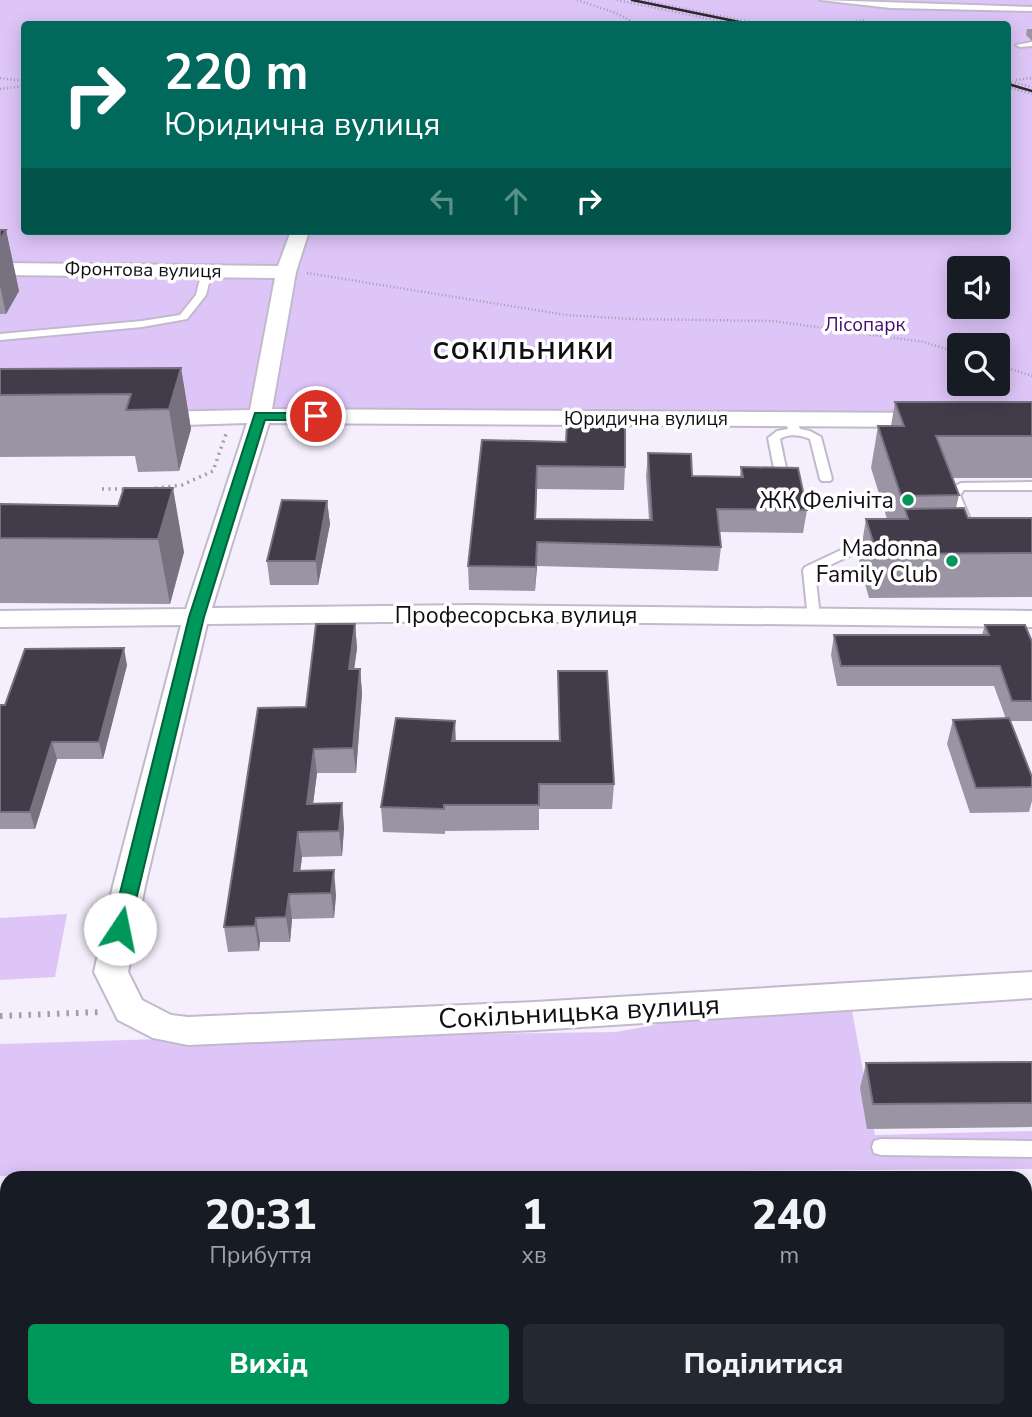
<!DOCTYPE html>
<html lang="uk">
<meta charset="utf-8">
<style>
:root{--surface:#171b24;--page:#242831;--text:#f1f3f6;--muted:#9ea1a6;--accent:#00975a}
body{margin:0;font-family:"Nunito Sans",sans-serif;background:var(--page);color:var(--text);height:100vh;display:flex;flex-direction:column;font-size:26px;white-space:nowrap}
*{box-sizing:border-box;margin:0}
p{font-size:23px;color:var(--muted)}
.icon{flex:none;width:38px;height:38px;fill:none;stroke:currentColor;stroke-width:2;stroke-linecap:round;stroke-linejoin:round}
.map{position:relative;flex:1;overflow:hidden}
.drawer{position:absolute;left:0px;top:1171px;width:1032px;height:247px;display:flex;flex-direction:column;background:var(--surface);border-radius:21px 21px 0 0;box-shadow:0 4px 18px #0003}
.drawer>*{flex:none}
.top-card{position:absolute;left:21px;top:21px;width:990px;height:214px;border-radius:7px;box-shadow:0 4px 18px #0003;background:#00695c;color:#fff;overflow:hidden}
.tools{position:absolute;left:947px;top:256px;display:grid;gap:14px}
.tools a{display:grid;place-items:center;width:63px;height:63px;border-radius:7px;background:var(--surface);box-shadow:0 4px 18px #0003;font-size:35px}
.pin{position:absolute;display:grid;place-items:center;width:60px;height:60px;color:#fff;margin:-30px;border:4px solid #fff;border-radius:50%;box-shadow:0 2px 7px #0007}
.me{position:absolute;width:77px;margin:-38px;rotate:11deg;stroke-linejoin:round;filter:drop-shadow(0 0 5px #0008)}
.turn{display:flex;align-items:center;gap:24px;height:147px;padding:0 28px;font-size:32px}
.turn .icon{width:91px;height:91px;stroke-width:2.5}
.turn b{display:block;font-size:49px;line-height:60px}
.lanes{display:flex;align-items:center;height:66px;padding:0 28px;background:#0003;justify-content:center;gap:35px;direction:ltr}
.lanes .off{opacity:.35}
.eta{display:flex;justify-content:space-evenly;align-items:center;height:119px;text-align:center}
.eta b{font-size:42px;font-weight:800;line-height:49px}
.button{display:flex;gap:14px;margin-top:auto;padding:14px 28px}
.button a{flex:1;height:80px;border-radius:7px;background:var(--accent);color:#fff;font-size:28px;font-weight:800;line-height:80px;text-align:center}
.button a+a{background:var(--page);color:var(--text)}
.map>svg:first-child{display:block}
</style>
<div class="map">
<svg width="1032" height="1417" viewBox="0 0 1032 1417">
<rect width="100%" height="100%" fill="#f4eefd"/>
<g fill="#dec5f8" fill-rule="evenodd">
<path d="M0,0H1032V420L0,408ZM24,24H1008V231H24ZM959,268H998V306H959ZM959,345H998V383H959Z"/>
<polygon points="67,914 55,977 0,980 0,918"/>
<polygon points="848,989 875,1135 1032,1131 1032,1169 0,1176 0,1044 192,1038 616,1032"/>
<polygon points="1026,1269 1032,1269 1032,1417 555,1417 555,1411 1026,1410"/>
<polygon points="240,1410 398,1410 398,1411 397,1417 240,1417"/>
<polygon points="438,1410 549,1411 549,1417 437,1417"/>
</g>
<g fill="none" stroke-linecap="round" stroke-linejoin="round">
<defs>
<g id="lane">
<polygon points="820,0 1032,7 1032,11 891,8"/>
<polygon points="1032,42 1032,46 1020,47 1016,45"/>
<polygon points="207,268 212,271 206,295 187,319 142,327 0,340 0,334 142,321 180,315 196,295 202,271"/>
<path d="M791,417L795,418L800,429L810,431L821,437L832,479L830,481H822L820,479L810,439C801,435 788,433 780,439L789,483L783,487L777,483L768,438L777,431L788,429L785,420Z"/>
<polygon points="1032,482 1032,490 964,490 960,495 972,524 966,528 960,524 948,495 957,485 961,483"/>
<polygon points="878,542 884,546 882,549 862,550 815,572 820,616 818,619 808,619 803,570 805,567 856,543"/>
<polygon points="881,1139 1032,1141 1032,1157 881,1155 874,1153 872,1147 874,1141"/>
<polygon points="583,1410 710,1410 712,1414 710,1417 580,1417"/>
</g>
<g id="street">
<polygon points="291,231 309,231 296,272 272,409 931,413 939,415 942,420 939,425 931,427 269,423 212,608 471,605 1032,611 1032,627 471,621 207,624 145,886 128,972 142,1000 171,1015 188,1017 535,1002 1032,972 1032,998 535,1030 188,1045 153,1038 118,1020 94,972 113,886 181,625 0,627 0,611 186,609 247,423 153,426 145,424 142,419 145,414 153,412 250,410 275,278 0,275 0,263 278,266"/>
<rect x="403" y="1410" width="42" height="7"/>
</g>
<g id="primary">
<rect x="1026" y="1216" width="6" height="48"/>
<rect x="0" y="1217" width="7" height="48"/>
</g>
</defs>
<use href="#lane" stroke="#c2bacc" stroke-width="4"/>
<use href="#street" stroke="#c2bacc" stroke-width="4"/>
<use href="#primary" stroke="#81669c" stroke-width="4"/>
<g stroke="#a29da9" stroke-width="2.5" stroke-dasharray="1 2.5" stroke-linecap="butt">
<polyline points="577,0 616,13 637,24"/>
<polyline points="617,0 733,24"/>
<polyline points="641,0 759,24"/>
<polyline points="839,24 866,20"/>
<polyline points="0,78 24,81"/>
<polyline points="1016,80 1032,78"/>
<polyline points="1008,81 1032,87"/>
<polyline points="1008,87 1032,94"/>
<polyline points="0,89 24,86"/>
<polyline points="307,273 566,315 631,319 773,321 924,342 959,353"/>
<polyline points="998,365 1032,376"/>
</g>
<g stroke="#a29da9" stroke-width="3.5" stroke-dasharray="2 4.5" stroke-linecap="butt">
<polyline points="102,489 130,489"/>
<polyline points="149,489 182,485 213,471 226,434"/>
</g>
<g stroke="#a29da9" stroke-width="6" stroke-dasharray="2.5 7" stroke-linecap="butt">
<polyline points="0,1016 101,1012"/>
<polyline points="0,1199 7,1199"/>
</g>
<use href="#lane" fill="#fff" fill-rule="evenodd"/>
<use href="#street" fill="#fff" fill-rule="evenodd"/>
<use href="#primary" fill="#d7c0ef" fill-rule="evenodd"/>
<g stroke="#2c2930" stroke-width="2.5">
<polyline points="632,0 749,24"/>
<polyline points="1008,84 1032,91"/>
</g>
</g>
<g fill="#9b94a4">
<polygon points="1027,29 1032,29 1032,41 1026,35"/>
<polygon points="0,230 6,230 19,291 6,314 0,314"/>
<polygon points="181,368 191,429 179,471 138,472 135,456 0,457 0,369"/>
<polygon points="895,402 1032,402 1032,478 952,478 959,495 956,508 968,518 1032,518 1032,597 869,598 859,562 866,519 887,519 871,468 878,426 891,426"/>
<polygon points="482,440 625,467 624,490 537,489 536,519 649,520 646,476 648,453 692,476 740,477 741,467 807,510 803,533 719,532 721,547 718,571 537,566 535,591 469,590 468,566"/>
<polygon points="327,501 330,524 318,585 270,585 267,561"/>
<polygon points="0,504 118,506 184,552 170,604 0,603"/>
<polygon points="355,624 357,648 354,669 360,669 362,693 356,773 317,773 313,803 342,803 344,828 342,856 302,857 300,871 336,895 334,918 292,919 290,942 260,942 259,951 228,952 224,927"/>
<polygon points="985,625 1032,642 1032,721 1010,721 1032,777 1032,801 1029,812 970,813 947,744 953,720 1006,719 994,686 837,686 831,655 834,635 982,635"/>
<polygon points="127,665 103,759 57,759 35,829 0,829 0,705 5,705"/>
<polygon points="558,671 614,784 612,809 539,809 539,830 445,831 445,834 383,832 381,807 456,741 559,741"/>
<polygon points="1032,1062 1032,1127 867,1129 860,1088 866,1063"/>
</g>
<g fill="#777180">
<polygon points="6,230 19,291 6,314 0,286 0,240"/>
<polygon points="181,368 191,429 179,471 169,409"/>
<polygon points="173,488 184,552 170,604 158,539"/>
<polygon points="327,501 330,524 318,585 316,561"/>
<polygon points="537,542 537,566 535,591 536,567"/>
<polygon points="355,624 357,648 351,693 349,669"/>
<polygon points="124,648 127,665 103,759 99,742"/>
<polygon points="360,669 362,693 356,773 353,748"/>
<polygon points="455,721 456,745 452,741"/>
<polygon points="52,742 57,759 35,829 30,812"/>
<polygon points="314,749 317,773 310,828 307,804"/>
<polygon points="342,803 344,828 342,856 339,831"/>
<polygon points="298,832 302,857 297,896 294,871"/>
<polygon points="334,870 336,895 334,918 331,893"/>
<polygon points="289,894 292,919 290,942 286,917"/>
<polygon points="256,918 260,942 259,951 255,926"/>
<rect x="234" y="1410" width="6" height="7"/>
</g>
<g fill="#423b4a" stroke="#777180" stroke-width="2">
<polygon points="0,230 6,230 0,240"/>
<polygon points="181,368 169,409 126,410 131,394 0,395 0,369"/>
<polygon points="895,402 1032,402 1032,436 936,436 959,495 901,496 878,426 904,426"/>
<polygon points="567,425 625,426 625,467 537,466 535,519 652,520 648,453 691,454 692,476 743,477 741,467 798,468 807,510 717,509 721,547 537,542 536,567 468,566 482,440 566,442"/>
<polygon points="124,488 173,488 158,539 0,538 0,504 118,506"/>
<polygon points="282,500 327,501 316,561 267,561"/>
<polygon points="964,508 968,518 1032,518 1032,553 877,554 866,519 908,519 905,509"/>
<polygon points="316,624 355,624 349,669 360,669 353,748 314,749 307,804 342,803 339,831 298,832 294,871 334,870 331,893 289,894 286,917 256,918 255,926 224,927 258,708 306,707"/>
<polygon points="985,625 1025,625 1032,642 1032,701 1012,701 1000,666 841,666 834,635 989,635"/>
<polygon points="124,648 99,742 52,742 30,812 0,812 0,705 5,705 25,649"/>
<polygon points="558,671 607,671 614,784 539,784 539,805 444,805 444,809 381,807 396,718 455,721 452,741 560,741"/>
<polygon points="1009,718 1032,777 1032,787 976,788 953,720"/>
<polygon points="1032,1062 1032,1103 873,1104 866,1063"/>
<polygon points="1032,1399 1032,1417 685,1417 685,1410 1026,1410 1026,1400"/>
<rect x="168" y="1410" width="66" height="7"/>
</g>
<polygon fill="#00975a" stroke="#00623a" stroke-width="2" points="255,413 316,413 322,416 316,420 265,420 204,617 129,929 127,934 114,934 111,929 189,617"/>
<g fill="#00975a" stroke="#fff" stroke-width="2.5">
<circle cx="908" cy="500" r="7"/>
<circle cx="952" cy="561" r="7"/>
</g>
<g text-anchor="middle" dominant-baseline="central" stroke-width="7" stroke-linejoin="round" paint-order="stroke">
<g font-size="19" fill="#110e14" stroke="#fff">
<text transform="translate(143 270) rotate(1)">Фронтова вулиця</text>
<text x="646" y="419">Юридична вулиця</text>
</g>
<g font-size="19" fill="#470c6e" stroke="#fff">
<text x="865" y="325">Лісопарк</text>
</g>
<g font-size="23" fill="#110e14" stroke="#fff" text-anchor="end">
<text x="894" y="500">ЖК Фелічіта</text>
<text x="938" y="548">Madonna<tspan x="938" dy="26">Family Club</tspan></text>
</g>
<g font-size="23" fill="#110e14" stroke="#fff">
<text x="516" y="615">Професорська вулиця</text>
</g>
<g font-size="24" font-weight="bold" letter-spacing="2" fill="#110e14" stroke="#fff">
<text x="524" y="351">СОКІЛЬНИКИ</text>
</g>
<g font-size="28" fill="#110e14" stroke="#fff">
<text transform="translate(579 1012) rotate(-3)">Сокільницька вулиця</text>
</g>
</g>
</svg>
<div class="tools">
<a><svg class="icon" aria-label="sound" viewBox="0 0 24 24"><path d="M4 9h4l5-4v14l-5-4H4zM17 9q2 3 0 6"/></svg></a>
<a><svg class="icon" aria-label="search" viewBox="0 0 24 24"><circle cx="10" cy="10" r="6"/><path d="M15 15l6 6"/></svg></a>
</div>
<div class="pin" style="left:316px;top:416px;background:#d93025"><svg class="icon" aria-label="arrive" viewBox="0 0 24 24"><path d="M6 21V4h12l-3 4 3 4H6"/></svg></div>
<svg class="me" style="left:120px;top:929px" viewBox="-20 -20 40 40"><circle r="19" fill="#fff"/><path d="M0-13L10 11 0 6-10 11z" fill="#00975a"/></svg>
<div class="top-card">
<div class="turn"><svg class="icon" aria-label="right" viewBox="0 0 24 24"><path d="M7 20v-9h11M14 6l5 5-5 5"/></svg><div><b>220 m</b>Юридична вулиця</div></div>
<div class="lanes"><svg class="icon off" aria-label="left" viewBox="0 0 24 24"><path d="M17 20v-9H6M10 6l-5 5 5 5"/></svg><svg class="icon off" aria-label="ahead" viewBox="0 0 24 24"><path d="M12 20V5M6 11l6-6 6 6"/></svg><svg class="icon" aria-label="right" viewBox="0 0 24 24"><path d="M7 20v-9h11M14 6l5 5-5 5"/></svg></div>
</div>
<section class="drawer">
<div class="eta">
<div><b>20:31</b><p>Прибуття</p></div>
<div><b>1</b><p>хв</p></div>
<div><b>240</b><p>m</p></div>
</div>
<div class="button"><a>Вихід</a><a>Поділитися</a></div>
</section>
</div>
